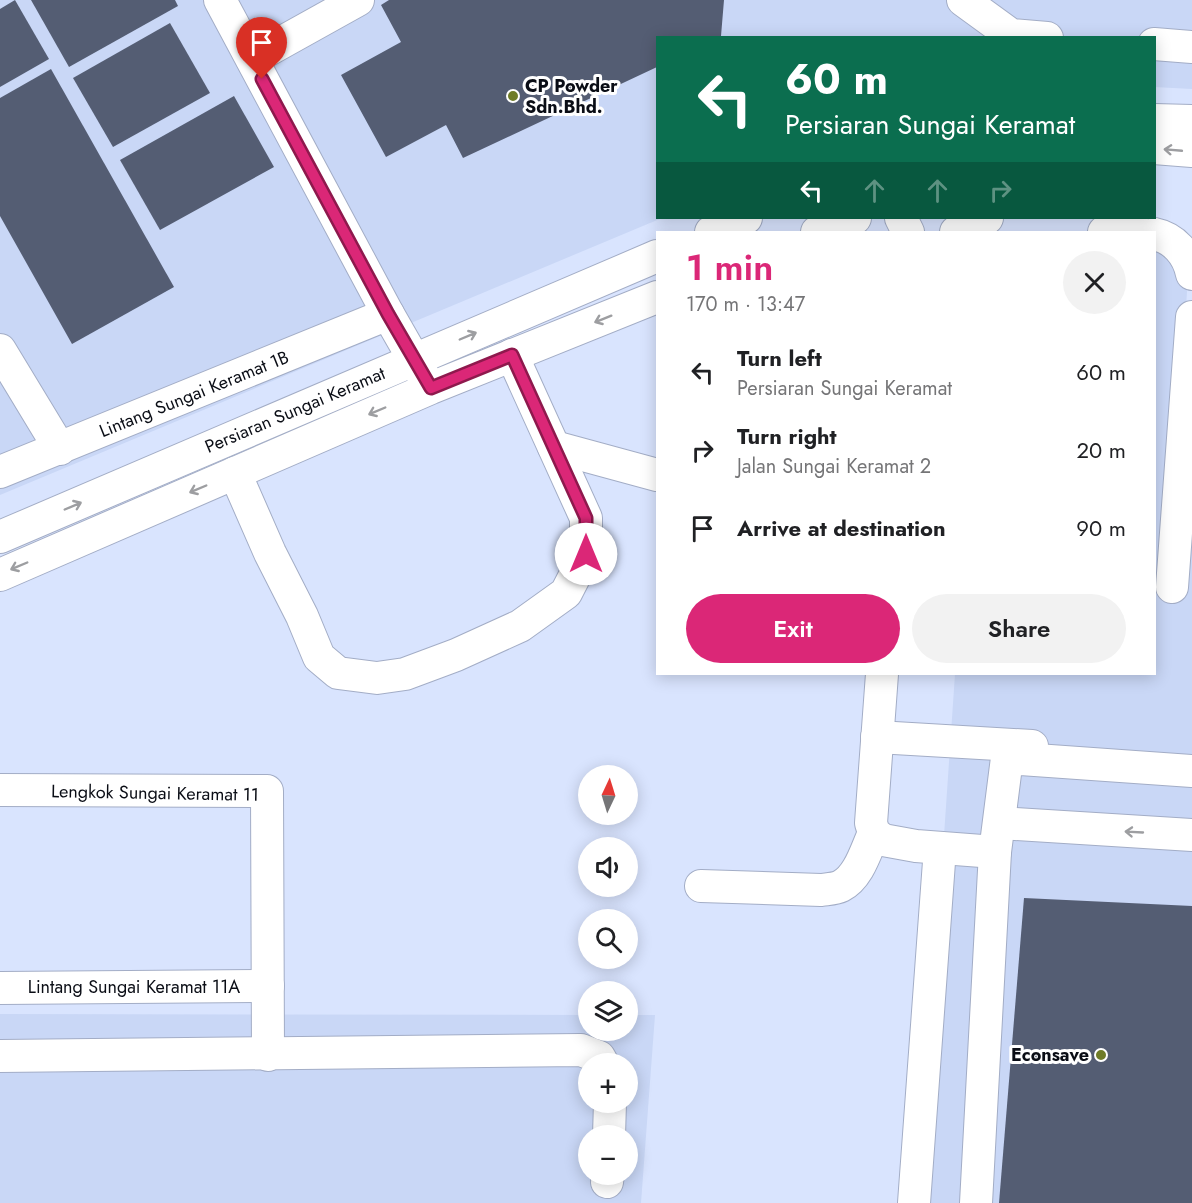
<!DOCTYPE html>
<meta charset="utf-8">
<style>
:root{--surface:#fff;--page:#f2f2f2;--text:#202124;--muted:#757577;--accent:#db2777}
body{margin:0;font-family:Jost,sans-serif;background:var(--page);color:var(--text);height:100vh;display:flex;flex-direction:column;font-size:22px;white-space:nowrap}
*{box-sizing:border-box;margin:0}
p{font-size:20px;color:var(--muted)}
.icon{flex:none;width:33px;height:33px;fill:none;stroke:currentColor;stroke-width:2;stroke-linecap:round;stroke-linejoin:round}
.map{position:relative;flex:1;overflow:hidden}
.side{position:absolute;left:656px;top:231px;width:500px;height:444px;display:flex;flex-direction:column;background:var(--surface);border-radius:0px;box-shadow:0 3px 15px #0003}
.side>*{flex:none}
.banner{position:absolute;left:656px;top:36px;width:500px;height:183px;border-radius:0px;box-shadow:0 3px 15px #0003;background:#0b6e4f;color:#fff;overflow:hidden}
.needle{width:39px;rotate:4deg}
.tools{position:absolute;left:578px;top:765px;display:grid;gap:12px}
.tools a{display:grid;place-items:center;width:60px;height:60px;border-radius:50%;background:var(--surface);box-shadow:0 3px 15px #0003;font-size:30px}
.pin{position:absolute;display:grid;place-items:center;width:51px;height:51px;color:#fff;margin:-62px -26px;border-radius:50% 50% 50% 0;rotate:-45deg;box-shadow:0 0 6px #0007}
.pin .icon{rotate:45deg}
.me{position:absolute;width:66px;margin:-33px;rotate:0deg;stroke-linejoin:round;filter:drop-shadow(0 0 4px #0008)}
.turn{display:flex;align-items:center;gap:21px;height:126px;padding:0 30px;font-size:27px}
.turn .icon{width:78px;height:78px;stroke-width:2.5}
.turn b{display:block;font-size:42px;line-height:51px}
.lanes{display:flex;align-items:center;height:57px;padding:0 30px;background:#0003;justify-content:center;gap:30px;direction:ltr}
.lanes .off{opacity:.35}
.round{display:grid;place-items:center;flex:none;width:63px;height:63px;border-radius:32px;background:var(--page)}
.overview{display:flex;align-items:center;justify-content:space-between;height:102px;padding:0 30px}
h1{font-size:36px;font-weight:600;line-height:45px;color:var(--accent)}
.primary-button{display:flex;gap:12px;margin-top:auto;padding:12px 30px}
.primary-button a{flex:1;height:69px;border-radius:36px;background:var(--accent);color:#fff;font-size:24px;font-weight:600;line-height:69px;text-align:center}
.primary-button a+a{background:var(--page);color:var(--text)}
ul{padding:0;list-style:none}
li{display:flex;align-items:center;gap:18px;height:78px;padding:0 30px}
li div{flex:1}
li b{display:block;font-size:22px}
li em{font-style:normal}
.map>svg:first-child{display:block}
</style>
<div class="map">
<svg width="1192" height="1203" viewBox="0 0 1192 1203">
<rect width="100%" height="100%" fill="#d9e4fe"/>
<g fill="#c9d7f6" fill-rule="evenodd">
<polygon points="0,0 1192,0 1192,89 1154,87 1154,38 657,38 657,218 662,218 0,495"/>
<polygon points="1154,240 1185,269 1187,292 1179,410 1192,412 1192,1203 919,1203 955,674 1154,674"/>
<path d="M0,1014L588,1015V1030H627V1015H655L641,1203H0ZM588,1064H627V1102H588ZM588,1136H627V1174H588Z"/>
</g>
<g fill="#545d73">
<polygon points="15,0 49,59 0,87 0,9"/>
<polygon points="31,0 175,0 178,6 69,67"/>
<polygon points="389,0 724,0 721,36 657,38 657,67 463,158 446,125 386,157 341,75 401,42 381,5"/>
<polygon points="170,23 210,93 113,147 73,78"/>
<polygon points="51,69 174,287 72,344 0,216 0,98"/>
<polygon points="234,96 274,167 160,230 120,160"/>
<polygon points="1024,898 1192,906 1192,1203 999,1203"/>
</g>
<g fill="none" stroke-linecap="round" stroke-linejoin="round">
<defs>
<g id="minor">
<polyline points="220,0 388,314 424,377"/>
<polyline points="963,0 1011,35 1047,38"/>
<polyline points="1154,44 1192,47"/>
<polyline points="252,59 358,0"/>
<polyline points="1154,120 1192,121"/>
<polyline points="1154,148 1192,151"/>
<polyline points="901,218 908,232"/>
<polyline points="711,232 746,218"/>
<polyline points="817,232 855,218"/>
<polyline points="956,232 987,218"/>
<polyline points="1104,232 1120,230 1138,232"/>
<path d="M1154,234C1174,238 1188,254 1192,274"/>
<polyline points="0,350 60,449"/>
<polyline points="554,447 657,475"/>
<polyline points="0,472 388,314"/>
<polyline points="235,473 270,553 302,616 319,657 338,673 377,678 405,674 456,655 520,626 566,593 586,554 586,518 512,355"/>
<polyline points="0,537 657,256"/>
<polyline points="0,575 431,388 657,297"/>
<polyline points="1172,587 1192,317"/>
<polyline points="882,674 871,823 874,833 883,840 916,846 995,852"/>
<polyline points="877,737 1032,746"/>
<polyline points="0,790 267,791 268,1055"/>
<polyline points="1000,823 1192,835"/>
<path d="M701,886L821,890C827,889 835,889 841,886C859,877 866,850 874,833"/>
<polyline points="0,988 268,986"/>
<polyline points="0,1056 581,1050 599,1057 603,1064"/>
<polyline points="609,1136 610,1102"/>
<polyline points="607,1182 608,1174"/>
<polyline points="914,1203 940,848"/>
<polyline points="976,1203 995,852 1007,758 1192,771"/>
</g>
</defs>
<use href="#minor" stroke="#a3adc6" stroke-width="34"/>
<use href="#minor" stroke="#fff" stroke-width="32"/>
</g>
<defs><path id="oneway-shaft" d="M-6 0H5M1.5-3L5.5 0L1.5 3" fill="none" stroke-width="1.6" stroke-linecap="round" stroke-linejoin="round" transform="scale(1.5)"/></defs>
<g stroke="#9d9ea1">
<use href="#oneway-shaft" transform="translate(1173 150) rotate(-175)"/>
<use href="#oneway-shaft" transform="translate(603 319) rotate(158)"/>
<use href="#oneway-shaft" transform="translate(468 336) rotate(-23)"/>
<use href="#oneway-shaft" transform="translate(377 411) rotate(157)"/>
<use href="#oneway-shaft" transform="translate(198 489) rotate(157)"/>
<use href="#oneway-shaft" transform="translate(73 506) rotate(-23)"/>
<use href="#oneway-shaft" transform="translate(19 566) rotate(157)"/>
<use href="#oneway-shaft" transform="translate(1134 832) rotate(-177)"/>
</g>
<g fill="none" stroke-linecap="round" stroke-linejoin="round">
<defs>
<polyline id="route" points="262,79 388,314 431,388 512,355 586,518 586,554"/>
</defs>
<use href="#route" stroke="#8e194d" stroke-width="15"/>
<use href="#route" stroke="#db2777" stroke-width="10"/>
</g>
<g fill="#6f7c28" stroke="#fff" stroke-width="2">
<circle cx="513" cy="96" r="6"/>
<circle cx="1101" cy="1055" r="6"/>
</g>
<g text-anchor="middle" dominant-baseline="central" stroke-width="6" stroke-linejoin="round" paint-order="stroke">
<g font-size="18" font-weight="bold" fill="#0a0d15" stroke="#fff" text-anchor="start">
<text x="525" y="86">CP Powder<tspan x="525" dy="21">Sdn.Bhd.</tspan></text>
<text x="1089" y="1055" text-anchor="end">Econsave</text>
</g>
<g font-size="18" fill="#0a0d15" stroke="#fff">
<text transform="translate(194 394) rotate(-22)">Lintang Sungai Keramat 1B</text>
<text transform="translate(295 410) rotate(-23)">Persiaran Sungai Keramat</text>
<text transform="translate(155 793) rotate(1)">Lengkok Sungai Keramat 11</text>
<text x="134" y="987">Lintang Sungai Keramat 11A</text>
</g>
</g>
</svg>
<div class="tools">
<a><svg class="needle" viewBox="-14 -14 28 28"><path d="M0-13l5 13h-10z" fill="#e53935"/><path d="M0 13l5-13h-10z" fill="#757577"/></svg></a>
<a><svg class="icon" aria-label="sound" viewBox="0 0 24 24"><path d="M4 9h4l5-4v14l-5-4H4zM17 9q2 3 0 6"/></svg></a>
<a><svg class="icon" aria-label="search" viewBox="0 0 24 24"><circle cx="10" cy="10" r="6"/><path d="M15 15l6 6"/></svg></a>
<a><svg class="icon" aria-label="layers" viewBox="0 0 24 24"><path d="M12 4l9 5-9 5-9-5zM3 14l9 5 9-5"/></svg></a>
<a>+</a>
<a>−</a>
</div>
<div class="pin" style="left:262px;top:79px;background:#d93025"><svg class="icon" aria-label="arrive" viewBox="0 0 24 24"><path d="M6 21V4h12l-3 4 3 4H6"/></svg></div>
<svg class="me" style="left:586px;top:554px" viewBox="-20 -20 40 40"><circle r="19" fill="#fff"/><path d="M0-13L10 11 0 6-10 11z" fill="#db2777"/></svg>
<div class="banner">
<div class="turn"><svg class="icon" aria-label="left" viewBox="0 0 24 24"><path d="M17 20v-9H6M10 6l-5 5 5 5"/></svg><div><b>60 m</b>Persiaran Sungai Keramat</div></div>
<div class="lanes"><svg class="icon" aria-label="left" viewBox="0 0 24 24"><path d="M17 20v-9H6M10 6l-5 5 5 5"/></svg><svg class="icon off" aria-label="ahead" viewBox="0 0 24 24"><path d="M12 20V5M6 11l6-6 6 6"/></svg><svg class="icon off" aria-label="ahead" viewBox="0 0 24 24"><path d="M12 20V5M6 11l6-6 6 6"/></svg><svg class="icon off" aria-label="right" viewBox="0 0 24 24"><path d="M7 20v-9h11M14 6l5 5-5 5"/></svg></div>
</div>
<section class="side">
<div class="overview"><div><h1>1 min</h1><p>170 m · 13:47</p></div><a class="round"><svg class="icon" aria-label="close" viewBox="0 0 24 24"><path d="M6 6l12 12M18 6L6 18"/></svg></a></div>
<ul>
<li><svg class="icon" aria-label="left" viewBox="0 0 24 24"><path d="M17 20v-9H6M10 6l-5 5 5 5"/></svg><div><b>Turn left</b><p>Persiaran Sungai Keramat</p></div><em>60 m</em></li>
<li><svg class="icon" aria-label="right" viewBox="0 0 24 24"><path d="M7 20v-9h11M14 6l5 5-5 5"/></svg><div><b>Turn right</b><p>Jalan Sungai Keramat 2</p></div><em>20 m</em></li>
<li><svg class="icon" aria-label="arrive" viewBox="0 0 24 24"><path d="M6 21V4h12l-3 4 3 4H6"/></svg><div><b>Arrive at destination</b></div><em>90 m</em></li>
</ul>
<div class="primary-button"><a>Exit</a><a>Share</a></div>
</section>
</div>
